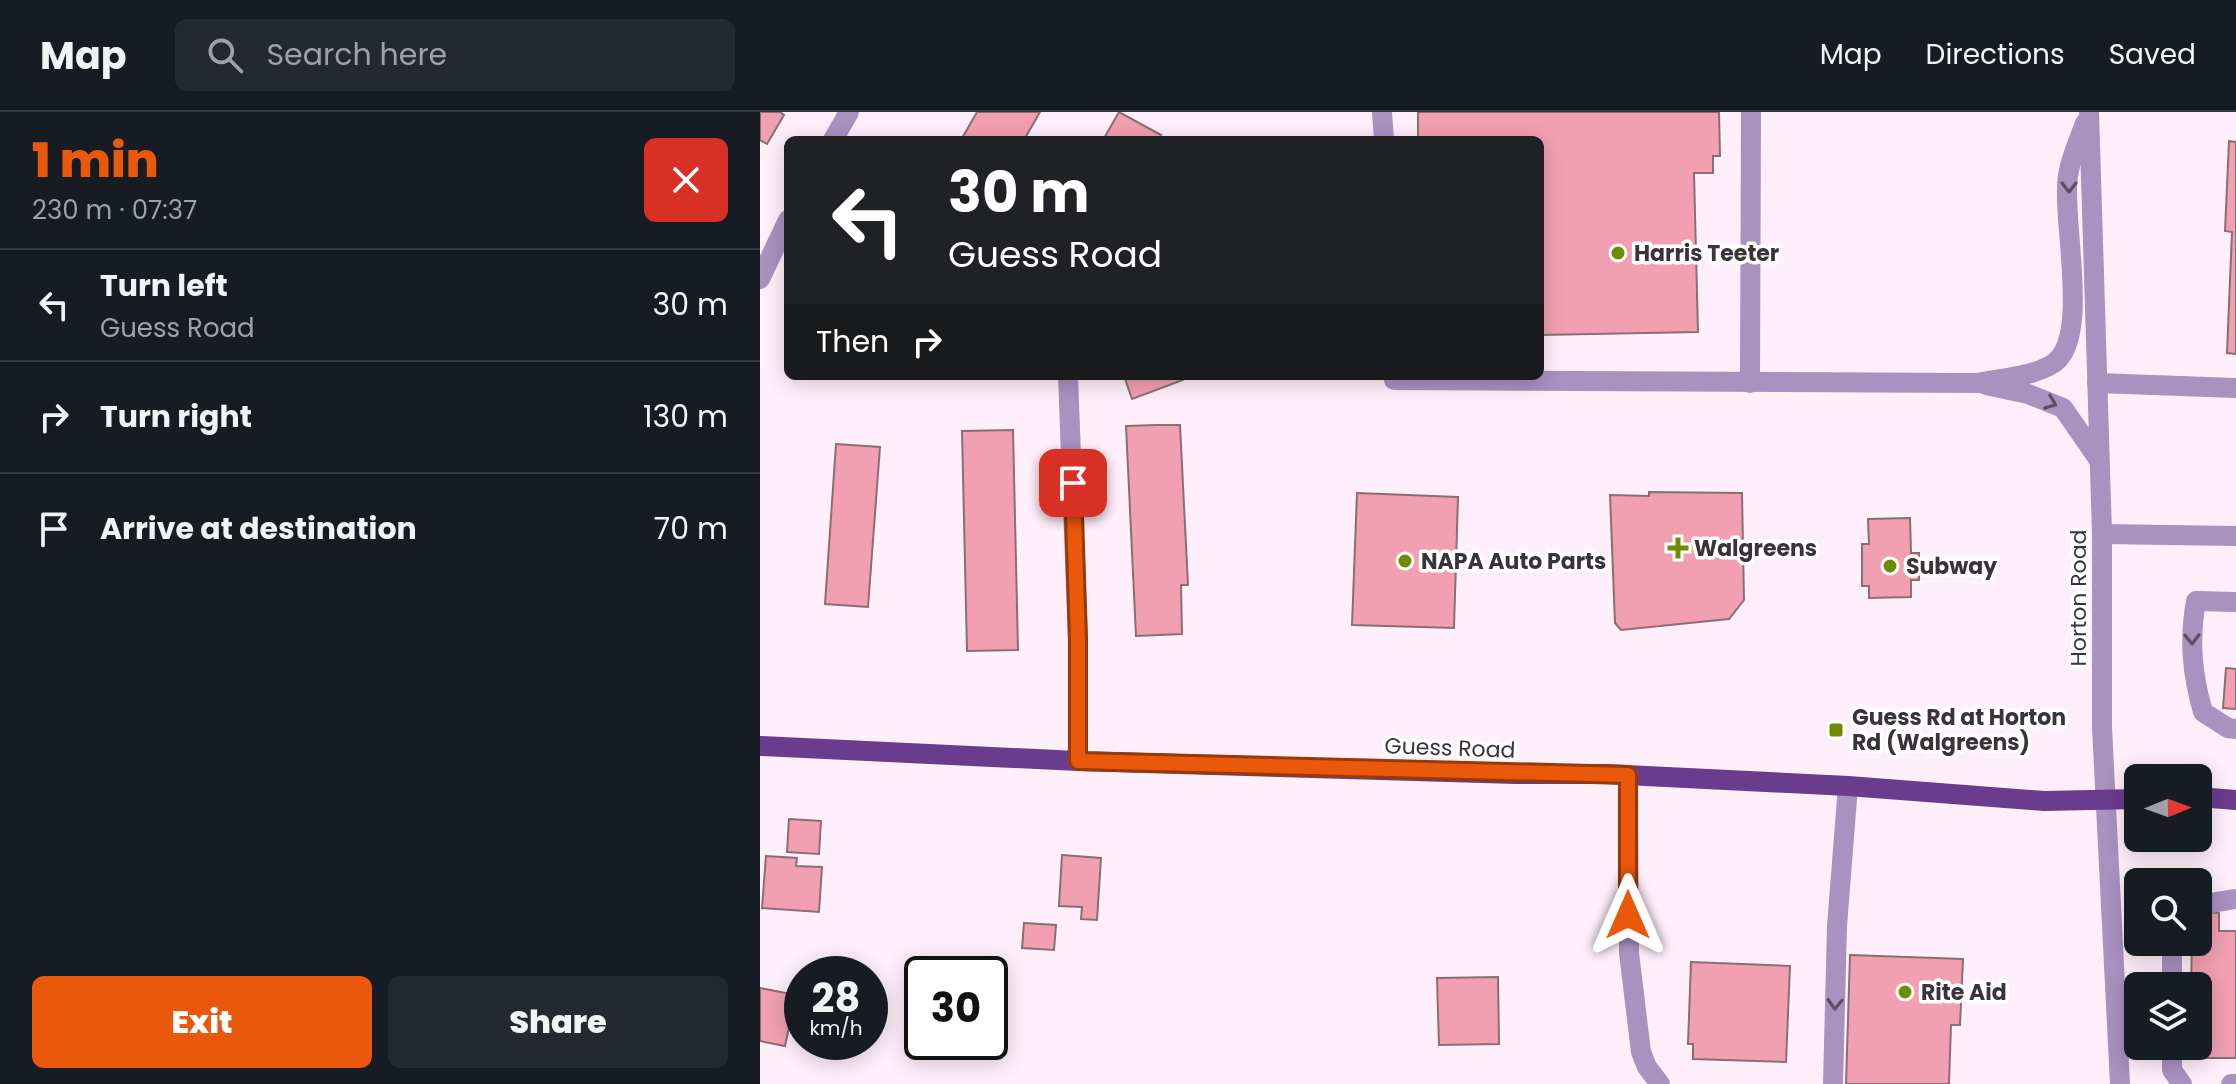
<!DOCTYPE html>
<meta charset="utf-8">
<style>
:root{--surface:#171b24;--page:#242831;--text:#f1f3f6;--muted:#9ea1a6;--line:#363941;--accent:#ea580c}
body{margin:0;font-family:Poppins,sans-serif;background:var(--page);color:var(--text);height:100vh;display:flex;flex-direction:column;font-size:30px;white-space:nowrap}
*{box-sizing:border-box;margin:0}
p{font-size:26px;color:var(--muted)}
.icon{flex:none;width:44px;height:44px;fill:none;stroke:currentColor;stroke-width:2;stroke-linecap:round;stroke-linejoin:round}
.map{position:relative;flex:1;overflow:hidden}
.panel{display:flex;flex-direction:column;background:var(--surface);width:760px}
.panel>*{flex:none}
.banner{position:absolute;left:24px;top:24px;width:760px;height:244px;border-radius:12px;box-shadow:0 4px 20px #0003;background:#202124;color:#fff;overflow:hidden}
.needle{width:52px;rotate:89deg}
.tools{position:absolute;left:1364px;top:652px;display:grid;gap:16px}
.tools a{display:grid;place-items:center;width:88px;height:88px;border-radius:12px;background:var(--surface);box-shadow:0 4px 20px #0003;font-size:40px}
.speed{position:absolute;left:24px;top:844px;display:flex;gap:16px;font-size:40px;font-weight:700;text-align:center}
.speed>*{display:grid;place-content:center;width:104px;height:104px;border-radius:50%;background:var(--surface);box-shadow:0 4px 20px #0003;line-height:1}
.speed small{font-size:20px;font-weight:400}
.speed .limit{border:4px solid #111;border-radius:12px;background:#fff;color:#111}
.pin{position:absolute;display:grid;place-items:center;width:68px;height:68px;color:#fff;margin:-34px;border-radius:16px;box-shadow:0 4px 12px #0006}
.me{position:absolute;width:88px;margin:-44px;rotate:0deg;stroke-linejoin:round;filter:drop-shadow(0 0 6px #0008)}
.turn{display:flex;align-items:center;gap:28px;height:168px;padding:0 32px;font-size:36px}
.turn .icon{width:104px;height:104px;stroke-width:2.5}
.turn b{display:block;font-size:56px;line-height:68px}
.then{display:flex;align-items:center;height:76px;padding:0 32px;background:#0003;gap:16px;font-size:30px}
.round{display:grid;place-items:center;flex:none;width:84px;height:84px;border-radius:12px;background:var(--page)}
.head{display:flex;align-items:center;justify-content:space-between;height:136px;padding:0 32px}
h1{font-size:48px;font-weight:800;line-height:60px;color:var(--accent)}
.cta{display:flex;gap:16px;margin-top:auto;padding:16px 32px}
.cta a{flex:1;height:92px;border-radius:12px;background:var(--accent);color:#fff;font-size:32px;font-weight:800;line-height:92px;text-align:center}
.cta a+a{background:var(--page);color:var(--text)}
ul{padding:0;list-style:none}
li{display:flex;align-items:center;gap:24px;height:112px;padding:0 32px;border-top:2px solid var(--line)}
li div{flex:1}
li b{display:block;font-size:30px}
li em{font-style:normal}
header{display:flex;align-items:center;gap:48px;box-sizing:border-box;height:112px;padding:0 40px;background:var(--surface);border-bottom:2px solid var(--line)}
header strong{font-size:38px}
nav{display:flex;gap:44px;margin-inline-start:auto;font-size:28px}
.search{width:560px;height:72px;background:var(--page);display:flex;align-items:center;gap:20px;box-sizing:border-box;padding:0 28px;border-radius:12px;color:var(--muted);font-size:30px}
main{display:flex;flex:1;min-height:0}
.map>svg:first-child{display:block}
</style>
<header>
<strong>Map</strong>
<div class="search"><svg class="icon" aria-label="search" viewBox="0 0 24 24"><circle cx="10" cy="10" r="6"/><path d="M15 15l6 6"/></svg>Search here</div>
<nav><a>Map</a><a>Directions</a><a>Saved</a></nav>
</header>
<main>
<section class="panel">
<div class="head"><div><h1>1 min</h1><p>230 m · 07:37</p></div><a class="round" style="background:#d93025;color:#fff"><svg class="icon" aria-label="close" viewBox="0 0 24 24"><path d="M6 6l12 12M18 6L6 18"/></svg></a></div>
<ul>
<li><svg class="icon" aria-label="left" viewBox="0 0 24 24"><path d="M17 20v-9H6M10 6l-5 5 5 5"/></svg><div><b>Turn left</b><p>Guess Road</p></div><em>30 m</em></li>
<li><svg class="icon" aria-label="right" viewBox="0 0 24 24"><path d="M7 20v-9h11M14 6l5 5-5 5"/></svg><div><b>Turn right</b></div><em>130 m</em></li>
<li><svg class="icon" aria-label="arrive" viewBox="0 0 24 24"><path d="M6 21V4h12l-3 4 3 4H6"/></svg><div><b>Arrive at destination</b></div><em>70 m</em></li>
</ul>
<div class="cta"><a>Exit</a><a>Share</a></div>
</section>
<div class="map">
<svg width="1476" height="972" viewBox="0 0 1476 972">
<rect width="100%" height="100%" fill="#ffeffa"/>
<g fill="#f2a0b1" stroke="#8a6e73" stroke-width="2">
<polygon points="0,0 20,0 24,3 7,32 0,28"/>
<polygon points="217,0 280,0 264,28 201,28"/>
<polygon points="359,0 401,23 398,28 343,28"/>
<polygon points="658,0 959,0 960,44 953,44 953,61 934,61 938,220 780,223 780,28 658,28"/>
<polygon points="1469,29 1476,30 1476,242 1467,241 1472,120 1465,119"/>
<polygon points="364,264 422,264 423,268 372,287"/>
<polygon points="396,313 420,313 428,473 421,473 422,522 376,524 366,314"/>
<polygon points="253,318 258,538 207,539 202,319"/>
<polygon points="76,332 120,335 108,495 65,492"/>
<polygon points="889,380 982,381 984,488 969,507 861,518 855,511 850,383 889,384"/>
<polygon points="597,381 698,385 694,516 592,513"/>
<polygon points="1150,406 1151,441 1159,441 1159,468 1151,468 1151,485 1109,486 1109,474 1102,474 1102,432 1109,432 1108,407"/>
<polygon points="1466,556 1476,557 1476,597 1463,596"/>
<polygon points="29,707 61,709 59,742 27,740"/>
<polygon points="302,743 341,746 337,808 321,807 322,795 299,794"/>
<polygon points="6,744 37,746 36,754 62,755 59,800 2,796"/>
<polygon points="1438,800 1459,801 1459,819 1476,819 1476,946 1430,946 1430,934 1438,934 1438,874 1431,874 1432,830 1438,830"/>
<polygon points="264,811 296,813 294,838 262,836"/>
<polygon points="1090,843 1203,847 1200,913 1191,913 1189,972 1086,972"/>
<polygon points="931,850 1030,854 1026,950 933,947 933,932 928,932"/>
<polygon points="738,865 739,932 679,933 677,866"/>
<polygon points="0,876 36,883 25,934 0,929"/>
</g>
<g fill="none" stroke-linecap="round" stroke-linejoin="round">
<g stroke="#a991c0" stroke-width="20">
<polyline points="622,0 624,28"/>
<polyline points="1329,0 1342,422 1342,615 1360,972"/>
<polyline points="73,28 89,0"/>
<polyline points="0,167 28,108"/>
<polyline points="308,264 318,528 318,649"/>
<path d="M633,264L634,268L1217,271C1241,266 1273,265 1294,251C1331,225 1301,106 1308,64C1310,47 1319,28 1325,11"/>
<polyline points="990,271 991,0"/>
<polyline points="1337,271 1476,276"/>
<polyline points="1226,273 1268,282 1303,296 1339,348"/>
<polyline points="1342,422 1476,424"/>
<path d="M1476,490L1436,489C1429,528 1432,562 1443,600L1468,616L1476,617"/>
<polyline points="868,663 869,841 881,940 887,955 900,972"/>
<polyline points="1438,793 1476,787"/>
<polyline points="1412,874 1412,830"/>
<polyline points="1412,934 1412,958 1422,972"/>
<polyline points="1073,972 1077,814 1088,674"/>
<polyline points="1471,972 1476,972"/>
</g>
<g stroke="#6a3c8e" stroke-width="20">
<polyline points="0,634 318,649 756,662 846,662 1088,674 1284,689 1378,687"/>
<polyline points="1438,685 1476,688"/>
</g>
</g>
<defs><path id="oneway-chevron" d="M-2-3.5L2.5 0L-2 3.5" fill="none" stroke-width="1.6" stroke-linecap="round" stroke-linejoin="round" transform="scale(2)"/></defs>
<g stroke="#5d4e62">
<use href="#oneway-chevron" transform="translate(1309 75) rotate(90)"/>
<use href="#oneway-chevron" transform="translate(1291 291) rotate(21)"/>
<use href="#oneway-chevron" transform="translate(1432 527) rotate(89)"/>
<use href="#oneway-chevron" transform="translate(1075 892) rotate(92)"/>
</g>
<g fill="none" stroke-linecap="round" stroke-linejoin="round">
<defs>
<polyline id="route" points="313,371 318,528 318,649 868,663 868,803"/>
</defs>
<use href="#route" stroke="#983908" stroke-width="20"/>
<use href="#route" stroke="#ea580c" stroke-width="14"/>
</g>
<g fill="#718b01" stroke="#fff" stroke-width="3">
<circle cx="858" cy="141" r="8"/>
<path d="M914 424h8v8h8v8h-8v8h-8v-8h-8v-8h8z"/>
<circle cx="645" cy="449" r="8"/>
<circle cx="1130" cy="454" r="8"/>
<rect x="1068" y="610" width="16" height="16" rx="4"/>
<circle cx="1145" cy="880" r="8"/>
</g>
<g text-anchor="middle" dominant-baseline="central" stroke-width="7" stroke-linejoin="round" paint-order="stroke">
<g font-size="22" font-weight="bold" fill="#3c3239" stroke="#fff" text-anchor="start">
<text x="874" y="141">Harris Teeter</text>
<text x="934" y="436">Walgreens</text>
<text x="661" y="449">NAPA Auto Parts</text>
<text x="1146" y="454">Subway</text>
<text x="1092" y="605">Guess Rd at Horton<tspan x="1092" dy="25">Rd (Walgreens)</tspan></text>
<text x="1161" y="880">Rite Aid</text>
</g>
<g font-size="22" fill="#3c3239" stroke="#fff">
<text transform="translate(1318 486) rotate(-90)">Horton Road</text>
<text transform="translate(690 636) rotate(2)">Guess Road</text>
</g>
</g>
</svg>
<div class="tools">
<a><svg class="needle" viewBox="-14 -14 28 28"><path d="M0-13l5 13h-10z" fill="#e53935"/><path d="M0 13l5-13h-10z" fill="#9ea1a6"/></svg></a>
<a><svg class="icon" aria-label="search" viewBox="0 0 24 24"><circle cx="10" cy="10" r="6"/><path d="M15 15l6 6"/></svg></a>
<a><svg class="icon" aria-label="layers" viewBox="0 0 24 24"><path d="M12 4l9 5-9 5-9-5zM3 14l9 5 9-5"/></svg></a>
</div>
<div class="speed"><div>28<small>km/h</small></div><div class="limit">30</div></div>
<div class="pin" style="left:313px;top:371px;background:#d93025"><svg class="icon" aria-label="arrive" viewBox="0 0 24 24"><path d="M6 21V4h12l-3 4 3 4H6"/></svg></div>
<svg class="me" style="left:868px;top:803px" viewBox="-20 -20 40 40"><path d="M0-17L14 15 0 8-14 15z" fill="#ea580c" stroke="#fff" stroke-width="4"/></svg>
<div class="banner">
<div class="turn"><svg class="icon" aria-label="left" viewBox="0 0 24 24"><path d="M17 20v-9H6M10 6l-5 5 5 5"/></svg><div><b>30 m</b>Guess Road</div></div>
<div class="then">Then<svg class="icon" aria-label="right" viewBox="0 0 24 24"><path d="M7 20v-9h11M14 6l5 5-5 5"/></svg></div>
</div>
</div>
</main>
